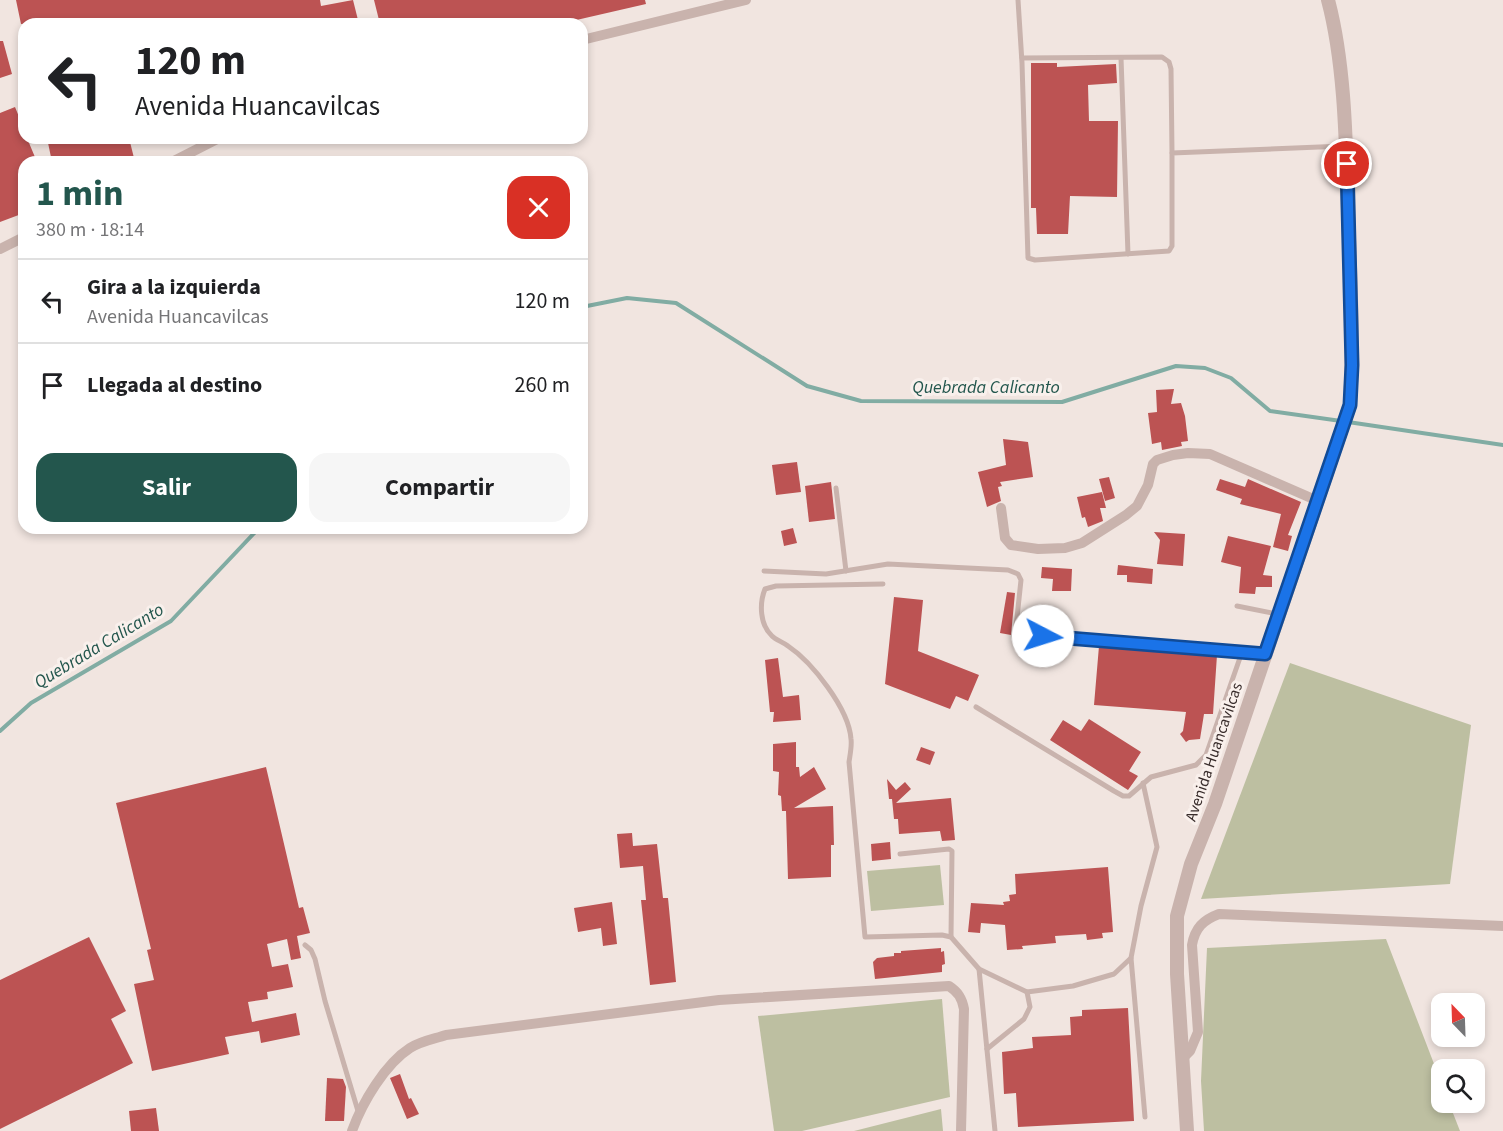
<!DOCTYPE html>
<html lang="es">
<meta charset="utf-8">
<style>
:root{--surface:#fff;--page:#f6f6f6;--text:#202124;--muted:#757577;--line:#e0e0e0;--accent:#23564d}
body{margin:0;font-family:"Source Sans 3",sans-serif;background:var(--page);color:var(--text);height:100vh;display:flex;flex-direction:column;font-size:22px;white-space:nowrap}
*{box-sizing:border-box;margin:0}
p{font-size:20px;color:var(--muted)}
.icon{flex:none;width:33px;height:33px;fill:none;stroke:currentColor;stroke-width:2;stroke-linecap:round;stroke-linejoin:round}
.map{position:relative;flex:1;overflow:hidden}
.drawer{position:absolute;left:18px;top:156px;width:570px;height:378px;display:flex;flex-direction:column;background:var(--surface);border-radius:18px;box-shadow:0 3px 9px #0003}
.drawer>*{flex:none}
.guide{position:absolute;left:18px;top:18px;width:570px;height:126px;border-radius:18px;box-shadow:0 3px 9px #0003;background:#fff;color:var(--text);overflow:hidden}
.needle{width:39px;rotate:337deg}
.fabs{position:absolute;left:1431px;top:993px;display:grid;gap:12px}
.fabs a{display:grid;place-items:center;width:54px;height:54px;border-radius:12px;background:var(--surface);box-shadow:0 3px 9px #0003;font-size:30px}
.pin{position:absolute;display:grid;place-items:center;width:51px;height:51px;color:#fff;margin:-26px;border:3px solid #fff;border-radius:50%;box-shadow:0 2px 6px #0007}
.me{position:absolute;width:66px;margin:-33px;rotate:95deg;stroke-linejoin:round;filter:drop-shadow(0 0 4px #0008)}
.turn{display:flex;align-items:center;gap:21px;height:126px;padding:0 18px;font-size:27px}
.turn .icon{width:78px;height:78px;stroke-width:2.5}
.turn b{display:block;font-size:42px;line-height:51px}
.round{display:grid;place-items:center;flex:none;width:63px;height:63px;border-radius:18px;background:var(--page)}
.summary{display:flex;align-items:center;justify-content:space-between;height:102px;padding:0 18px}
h1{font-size:36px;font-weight:700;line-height:45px;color:var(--accent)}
.cta{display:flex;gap:12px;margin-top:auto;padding:12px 18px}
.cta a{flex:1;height:69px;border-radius:18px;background:var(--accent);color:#fff;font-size:24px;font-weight:700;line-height:69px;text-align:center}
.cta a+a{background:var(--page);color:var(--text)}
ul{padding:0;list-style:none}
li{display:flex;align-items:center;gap:18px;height:84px;padding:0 18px;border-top:2px solid var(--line)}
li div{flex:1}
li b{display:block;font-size:22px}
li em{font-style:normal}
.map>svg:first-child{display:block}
</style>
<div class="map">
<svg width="1503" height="1131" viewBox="0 0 1503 1131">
<rect width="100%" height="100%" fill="#f1e5e0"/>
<g fill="#bdbfa1">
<polygon points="1290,663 1471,725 1450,884 1201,899"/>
<polygon points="940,865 944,905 871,911 867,871"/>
<polygon points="1386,939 1441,1082 1442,1102 1449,1103 1460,1131 1204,1131 1201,1081 1207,948"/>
<polygon points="942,999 950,1097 802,1131 774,1131 758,1016"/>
<polygon points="941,1109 943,1131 854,1131"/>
</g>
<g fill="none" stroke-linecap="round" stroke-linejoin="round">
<g stroke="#81aca3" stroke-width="4">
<polyline points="582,307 627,298 676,303 807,386 861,401 1062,402 1176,366 1205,368 1231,378 1270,411 1341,421"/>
<polyline points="1348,422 1503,445"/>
<polyline points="0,731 31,703 171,621 259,528"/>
</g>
</g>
<g fill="#bc5353">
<polygon points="16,0 320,0 321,6 353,0 359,24 206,24 205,18 179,24 21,24"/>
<polygon points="374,0 645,0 646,4 559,24 380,24"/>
<polygon points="0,41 3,41 12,74 0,78"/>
<polygon points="1031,63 1057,63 1057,67 1116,64 1117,83 1088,85 1089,121 1118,121 1117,197 1070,196 1068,234 1037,234 1036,208 1031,208"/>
<polygon points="15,107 24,129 24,138 27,138 37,162 24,162 24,213 0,222 0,113"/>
<polygon points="47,138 129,138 135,162 52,162"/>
<polygon points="1174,389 1171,404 1181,403 1185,416 1188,441 1181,442 1182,446 1162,450 1161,442 1152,444 1148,413 1157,412 1156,390"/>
<polygon points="1003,439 1028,442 1033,477 1000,482 1002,486 998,487 1001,501 987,507 978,472 1006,465"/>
<polygon points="797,462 801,492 776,495 772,465"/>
<polygon points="1109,477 1115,498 1105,501 1099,479"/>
<polygon points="1220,479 1245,487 1248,479 1301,502 1288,535 1292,536 1288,551 1273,547 1281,514 1240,504 1242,499 1216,490"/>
<polygon points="831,482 835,519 809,522 805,486"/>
<polygon points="1102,492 1106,508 1100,508 1103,521 1088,527 1085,517 1082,518 1077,497"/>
<polygon points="793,528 797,543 784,546 781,531"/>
<polygon points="1154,532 1185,534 1183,566 1157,564 1160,540"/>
<polygon points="1228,536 1271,546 1263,575 1272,576 1272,587 1256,587 1255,594 1239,593 1241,567 1221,562"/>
<polygon points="1118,565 1153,569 1152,584 1127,582 1127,575 1117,575"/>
<polygon points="1042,567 1072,569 1071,591 1052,591 1053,579 1041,578"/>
<polygon points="1007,592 1015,593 1011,635 1000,633"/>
<polygon points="894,597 923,600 918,651 979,675 968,701 956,696 950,709 885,684"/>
<polygon points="1099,646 1217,655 1213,714 1204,714 1200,739 1189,740 1186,742 1180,734 1183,731 1186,712 1094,705"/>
<polygon points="778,658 783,697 799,695 801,720 773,722 774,712 770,712 765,660"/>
<polygon points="1089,719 1141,752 1129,771 1138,776 1128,790 1050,740 1063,720 1081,731"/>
<polygon points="796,742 796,767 799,767 800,777 814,767 826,789 794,808 833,806 834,845 831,845 831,877 788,879 786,811 782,811 781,796 778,795 779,772 773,771 773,744"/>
<polygon points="921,747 935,752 930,765 916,760"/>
<polygon points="266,767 299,908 303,907 310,933 297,936 301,958 291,960 287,939 267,944 272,967 288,964 293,987 267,992 268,999 248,1002 252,1022 296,1013 300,1035 261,1043 259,1031 225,1037 229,1054 152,1071 134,984 154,980 147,950 151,949 116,803"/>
<polygon points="887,779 896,790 905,782 911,789 896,803 951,798 955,840 942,841 940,831 899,834 898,819 894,819 892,799 889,799"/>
<polygon points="632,833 633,846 657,844 663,898 668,898 676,982 650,985 641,900 646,900 643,866 620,868 617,834"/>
<polygon points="890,842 891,859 872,861 871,844"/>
<polygon points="1108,867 1113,932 1102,933 1103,938 1087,940 1086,934 1055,936 1056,943 1022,946 1023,949 1007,950 1005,925 981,923 980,933 968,932 971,903 1004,905 1003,902 1010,901 1009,895 1016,894 1015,874"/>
<polygon points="612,902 617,944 603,946 601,928 578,932 574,908"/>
<polygon points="89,937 126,1011 111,1019 133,1063 0,1129 0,980"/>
<polygon points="941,948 941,952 944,951 945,964 942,965 942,972 875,979 873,962 877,958 894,956 894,953 901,953 901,951"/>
<polygon points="1128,1008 1134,1121 1018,1127 1016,1093 1004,1094 1002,1052 1033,1048 1032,1037 1071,1035 1070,1017 1082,1016 1082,1010"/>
<polygon points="400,1074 409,1099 411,1098 419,1114 407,1119 390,1078"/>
<polygon points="327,1078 343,1079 346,1087 344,1121 325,1121"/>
<polygon points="156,1108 159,1131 131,1131 129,1111"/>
</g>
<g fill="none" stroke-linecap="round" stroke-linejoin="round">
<g stroke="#c9b3ad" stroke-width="5">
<polyline points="1018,0 1022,63 1028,258 1035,260 1169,251 1172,246 1172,153 1344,146"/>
<polyline points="1022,58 1162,57 1169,62 1171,69 1172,153"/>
<polyline points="1121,58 1128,254"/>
<polyline points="836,488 846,571"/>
<polyline points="764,571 826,574 888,564 1008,570 1018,574 1021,580 1016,627 1021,634 1263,654"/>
<path d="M883,584L776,586L765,589C759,604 760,625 772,636C776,640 783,642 788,646C812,662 849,709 851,739C852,746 850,755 849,762L865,937L942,935L951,937L979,969L1027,992L1073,986L1114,974L1131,958L1141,906L1157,847L1143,783"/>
<polyline points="1237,606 1277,614"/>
<polyline points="976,707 1114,791 1123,796 1129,796 1151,777 1196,765 1206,755 1242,652"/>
<polyline points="900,854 949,849 952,851 951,937"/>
<polyline points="305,945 311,950 315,959 325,1001 358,1111"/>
<polyline points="1131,958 1145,1117"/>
<polyline points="979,969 995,1131"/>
<polyline points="987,1049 1024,1019 1030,1007 1027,992"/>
</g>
<g stroke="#c9b3ad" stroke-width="10">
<polyline points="582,40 746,0"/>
<polyline points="172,162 219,138"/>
<polyline points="0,249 24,237"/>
<polyline points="1001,508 1005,538 1011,545 1038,549 1065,548 1082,543 1126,515 1137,506 1148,485 1153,464 1157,460 1173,455 1188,453 1210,454 1318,501"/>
<path d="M1181,1060L1190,1051L1198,1032L1192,945C1195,928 1203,920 1219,914L1503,926"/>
<path d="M352,1131C362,1103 385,1064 410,1048C421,1041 434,1039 446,1035L719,1000L949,986C958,992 962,998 964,1009L961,1131"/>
</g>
<path stroke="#c9b3ad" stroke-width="14" d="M1187,1131L1177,974V916L1191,864L1215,804L1350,405C1354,340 1350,274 1348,209C1346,143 1345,64 1328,0"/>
</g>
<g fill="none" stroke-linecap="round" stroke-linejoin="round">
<defs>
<polyline id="route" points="1043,636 1265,654 1350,405 1352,365 1347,164"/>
</defs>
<use href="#route" stroke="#114b97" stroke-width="15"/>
<use href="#route" stroke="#1a73e8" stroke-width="10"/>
</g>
<g text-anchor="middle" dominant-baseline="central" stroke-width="6" stroke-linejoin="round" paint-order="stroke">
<g font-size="16" fill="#382c2b" stroke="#f9f0ec">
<text transform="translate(1214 752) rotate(-71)">Avenida Huancavilcas</text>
</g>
<g font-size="18" font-style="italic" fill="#23564d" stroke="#f9f0ec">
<text x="986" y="387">Quebrada Calicanto</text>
<text transform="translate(99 646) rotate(-31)">Quebrada Calicanto</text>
</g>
</g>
</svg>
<div class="fabs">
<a><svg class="needle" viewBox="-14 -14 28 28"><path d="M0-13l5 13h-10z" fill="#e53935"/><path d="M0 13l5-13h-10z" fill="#757577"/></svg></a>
<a><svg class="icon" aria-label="search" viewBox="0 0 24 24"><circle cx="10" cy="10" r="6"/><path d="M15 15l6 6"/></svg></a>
</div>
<div class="pin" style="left:1347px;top:164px;background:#d93025"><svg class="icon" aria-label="arrive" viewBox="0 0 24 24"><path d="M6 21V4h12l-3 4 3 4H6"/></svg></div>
<svg class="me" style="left:1043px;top:636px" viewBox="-20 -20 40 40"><circle r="19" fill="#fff"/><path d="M0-13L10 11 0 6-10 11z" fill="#1a73e8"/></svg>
<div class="guide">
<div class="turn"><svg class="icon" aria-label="left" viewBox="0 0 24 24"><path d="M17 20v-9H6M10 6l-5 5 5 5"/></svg><div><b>120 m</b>Avenida Huancavilcas</div></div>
</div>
<section class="drawer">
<div class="summary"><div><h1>1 min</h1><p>380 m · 18:14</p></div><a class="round" style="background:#d93025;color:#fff"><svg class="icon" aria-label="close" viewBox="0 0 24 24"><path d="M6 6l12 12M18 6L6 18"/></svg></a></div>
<ul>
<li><svg class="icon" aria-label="left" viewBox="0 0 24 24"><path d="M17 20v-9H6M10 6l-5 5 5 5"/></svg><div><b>Gira a la izquierda</b><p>Avenida Huancavilcas</p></div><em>120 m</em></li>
<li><svg class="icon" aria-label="arrive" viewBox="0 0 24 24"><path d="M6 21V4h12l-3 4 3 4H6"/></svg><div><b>Llegada al destino</b></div><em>260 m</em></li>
</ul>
<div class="cta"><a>Salir</a><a>Compartir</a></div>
</section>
</div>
